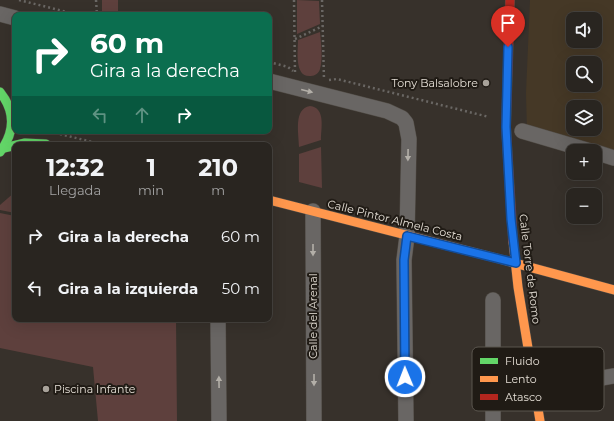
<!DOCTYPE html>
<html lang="es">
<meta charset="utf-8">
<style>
:root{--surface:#292520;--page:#35312d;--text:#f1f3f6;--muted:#a5a5a5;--line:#45423e}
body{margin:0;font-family:Montserrat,sans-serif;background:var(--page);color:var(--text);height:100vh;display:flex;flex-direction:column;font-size:15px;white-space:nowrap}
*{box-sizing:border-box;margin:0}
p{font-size:13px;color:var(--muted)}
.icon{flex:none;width:22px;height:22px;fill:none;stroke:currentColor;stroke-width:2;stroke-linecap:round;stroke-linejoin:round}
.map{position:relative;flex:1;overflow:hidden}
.panel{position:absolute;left:12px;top:142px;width:260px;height:180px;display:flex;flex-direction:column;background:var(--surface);border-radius:8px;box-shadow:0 4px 16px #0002,0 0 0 1px var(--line)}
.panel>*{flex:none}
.hud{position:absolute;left:12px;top:12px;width:260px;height:122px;border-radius:8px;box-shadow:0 4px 16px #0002,0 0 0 1px var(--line);background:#0b6e4f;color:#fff;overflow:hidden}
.fabs{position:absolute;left:566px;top:12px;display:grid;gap:8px}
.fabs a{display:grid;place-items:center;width:36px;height:36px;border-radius:8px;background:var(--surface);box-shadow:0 4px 16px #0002,0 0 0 1px var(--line);font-size:20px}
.pin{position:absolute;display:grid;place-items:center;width:34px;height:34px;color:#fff;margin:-41px -17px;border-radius:50% 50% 50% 0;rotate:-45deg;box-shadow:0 0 4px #0007}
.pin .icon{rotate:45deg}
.me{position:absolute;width:44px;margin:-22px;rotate:359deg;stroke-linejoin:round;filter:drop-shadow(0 0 3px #0008)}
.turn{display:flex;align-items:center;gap:14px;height:84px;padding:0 12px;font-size:18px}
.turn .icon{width:52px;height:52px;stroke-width:2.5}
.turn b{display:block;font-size:28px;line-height:34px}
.lanes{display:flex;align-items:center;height:38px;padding:0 12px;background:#0003;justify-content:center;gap:20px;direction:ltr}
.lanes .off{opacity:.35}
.eta{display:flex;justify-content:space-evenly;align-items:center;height:68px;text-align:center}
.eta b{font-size:24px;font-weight:700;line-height:28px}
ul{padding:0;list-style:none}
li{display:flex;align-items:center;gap:12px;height:52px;padding:0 12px}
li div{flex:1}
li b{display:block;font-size:15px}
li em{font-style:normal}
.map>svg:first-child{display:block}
</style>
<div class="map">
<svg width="614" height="421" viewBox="0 0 614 421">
<rect width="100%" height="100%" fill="#37312b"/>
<path fill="#453826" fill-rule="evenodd" d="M530,0H614V158L527,132L526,93ZM573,19H595V41H573ZM573,63H595V85H573ZM573,107H595V129H573Z"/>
<g fill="#5e403d">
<rect x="102" y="0" width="16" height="15"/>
<polygon points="297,0 319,1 320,24 297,34"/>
<path d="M320,32C321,42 323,60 320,69C319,73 315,76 311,76C294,78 298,51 298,40Z"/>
<path d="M310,106C326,108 321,128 321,140L299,147C299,134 293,109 310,106Z"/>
<polygon points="321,147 322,188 299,182 299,154"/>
<polygon points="15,192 15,213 0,210 0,205"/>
<polygon points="0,213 15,216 15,319 176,319 177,421 98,421 93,367 0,348"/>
</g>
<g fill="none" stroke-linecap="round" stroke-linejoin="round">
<defs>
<g id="street">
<polyline points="0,14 15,18"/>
<polyline points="269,81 387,111 402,118 406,123 409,139 407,236 404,260 406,421"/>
<polyline points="522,131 590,151"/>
<polyline points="595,152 614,158"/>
<polyline points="313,211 314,421"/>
<polyline points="218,319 219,421"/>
<polyline points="535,390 614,376"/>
<polyline points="493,421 493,300"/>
</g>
<g id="fast">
<path d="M0,92C16,112 15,132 0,152"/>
<polyline points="4,148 25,143 46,144"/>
</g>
<g id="slow">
<polyline points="269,200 496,258 614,290"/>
<polyline points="513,241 518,287 540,421"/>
</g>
<polyline id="jam" points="510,0 506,127 513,241"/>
</defs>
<use href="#street" stroke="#524d47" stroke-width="16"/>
<use href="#fast" stroke="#524d47" stroke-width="10"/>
<use href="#slow" stroke="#524d47" stroke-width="10"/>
<use href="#jam" stroke="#524d47" stroke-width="10"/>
<g stroke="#6a6764" stroke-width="2.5" stroke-dasharray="2 3" stroke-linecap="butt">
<polyline points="19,0 79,15"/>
<polyline points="96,0 97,15"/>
<polyline points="294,0 295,73"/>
<polyline points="322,0 324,80"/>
<polyline points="295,39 323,26"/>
<polyline points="269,62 288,67 293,71"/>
<polyline points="329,80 337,79 489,117"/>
<polyline points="60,134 104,145"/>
</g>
<use href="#street" stroke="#696664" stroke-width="15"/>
<use href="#fast" stroke="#63d668" stroke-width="9"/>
<use href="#slow" stroke="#ff974d" stroke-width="9"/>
<use href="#jam" stroke="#b3261e" stroke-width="9"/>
</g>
<defs><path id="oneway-solid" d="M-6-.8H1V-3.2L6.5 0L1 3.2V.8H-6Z"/></defs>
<g fill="#b3afa8">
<use href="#oneway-solid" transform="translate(307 91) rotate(14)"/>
<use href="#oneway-solid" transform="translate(408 155) rotate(91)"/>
<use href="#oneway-solid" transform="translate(313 250) rotate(90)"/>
<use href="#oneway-solid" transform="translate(314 380) rotate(90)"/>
<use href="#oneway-solid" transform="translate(219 382) rotate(-91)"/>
</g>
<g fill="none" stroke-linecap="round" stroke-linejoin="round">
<defs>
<polyline id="route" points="405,377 404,260 407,236 516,263 511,219 506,127 508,47"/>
</defs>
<use href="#route" stroke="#114b97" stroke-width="10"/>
<use href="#route" stroke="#1a73e8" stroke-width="7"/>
</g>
<g fill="#a8a29a" stroke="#201b15" stroke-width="1.5">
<circle cx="486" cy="83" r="4"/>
<circle cx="46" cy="389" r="4"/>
</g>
<g text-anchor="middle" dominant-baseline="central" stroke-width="4" stroke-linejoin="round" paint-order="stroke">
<g font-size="11" fill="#e5dfd6" stroke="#201b15" text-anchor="end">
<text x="478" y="83">Tony Balsalobre</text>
<text x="54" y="389" text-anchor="start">Piscina Infante</text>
</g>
<g font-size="11" fill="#e5dfd6" stroke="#201b15">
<text transform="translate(395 220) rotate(14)">Calle Pintor Almela Costa</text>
<text transform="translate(530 269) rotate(83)">Calle Torre de Romo</text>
<text transform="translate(313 316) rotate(-90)">Calle del Arenal</text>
</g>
</g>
<rect x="472" y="347" width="132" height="64" rx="6" fill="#201b15" stroke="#5b564f" stroke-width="1"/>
<rect x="480" y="358" width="18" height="6" fill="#63d668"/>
<rect x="480" y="376" width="18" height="6" fill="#ff974d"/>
<rect x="480" y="394" width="18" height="6" fill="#b3261e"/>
<g font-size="11" fill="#e5dfd6">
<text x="505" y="365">Fluido</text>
<text x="505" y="383">Lento</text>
<text x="505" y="401">Atasco</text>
</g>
</svg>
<div class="fabs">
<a><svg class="icon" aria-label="sound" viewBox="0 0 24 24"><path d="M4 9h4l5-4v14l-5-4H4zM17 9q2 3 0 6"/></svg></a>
<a><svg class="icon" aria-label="search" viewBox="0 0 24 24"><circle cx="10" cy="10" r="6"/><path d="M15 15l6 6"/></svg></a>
<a><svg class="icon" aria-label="layers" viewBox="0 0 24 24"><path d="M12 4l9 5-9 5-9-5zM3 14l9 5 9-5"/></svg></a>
<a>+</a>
<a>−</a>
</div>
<div class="pin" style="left:508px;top:47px;background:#d93025"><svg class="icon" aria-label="arrive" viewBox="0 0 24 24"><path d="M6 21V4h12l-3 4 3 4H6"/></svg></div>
<svg class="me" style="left:405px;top:377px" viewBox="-20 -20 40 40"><circle r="17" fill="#1a73e8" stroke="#fff" stroke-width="3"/><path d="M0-11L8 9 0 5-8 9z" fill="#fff"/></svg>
<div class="hud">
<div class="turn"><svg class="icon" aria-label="right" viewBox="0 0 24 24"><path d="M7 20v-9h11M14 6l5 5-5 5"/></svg><div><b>60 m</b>Gira a la derecha</div></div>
<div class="lanes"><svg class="icon off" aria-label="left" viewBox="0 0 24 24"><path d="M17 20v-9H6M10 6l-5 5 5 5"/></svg><svg class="icon off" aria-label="ahead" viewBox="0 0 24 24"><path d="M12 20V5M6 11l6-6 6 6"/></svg><svg class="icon" aria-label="right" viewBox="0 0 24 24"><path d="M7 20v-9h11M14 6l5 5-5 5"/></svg></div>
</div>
<section class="panel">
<div class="eta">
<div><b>12:32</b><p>Llegada</p></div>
<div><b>1</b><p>min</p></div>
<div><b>210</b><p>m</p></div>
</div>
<ul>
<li><svg class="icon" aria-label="right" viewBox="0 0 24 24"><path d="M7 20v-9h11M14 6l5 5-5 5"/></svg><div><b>Gira a la derecha</b></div><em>60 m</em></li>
<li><svg class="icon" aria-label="left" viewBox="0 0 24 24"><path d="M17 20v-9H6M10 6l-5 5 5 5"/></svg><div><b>Gira a la izquierda</b></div><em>50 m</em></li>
</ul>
</section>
</div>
